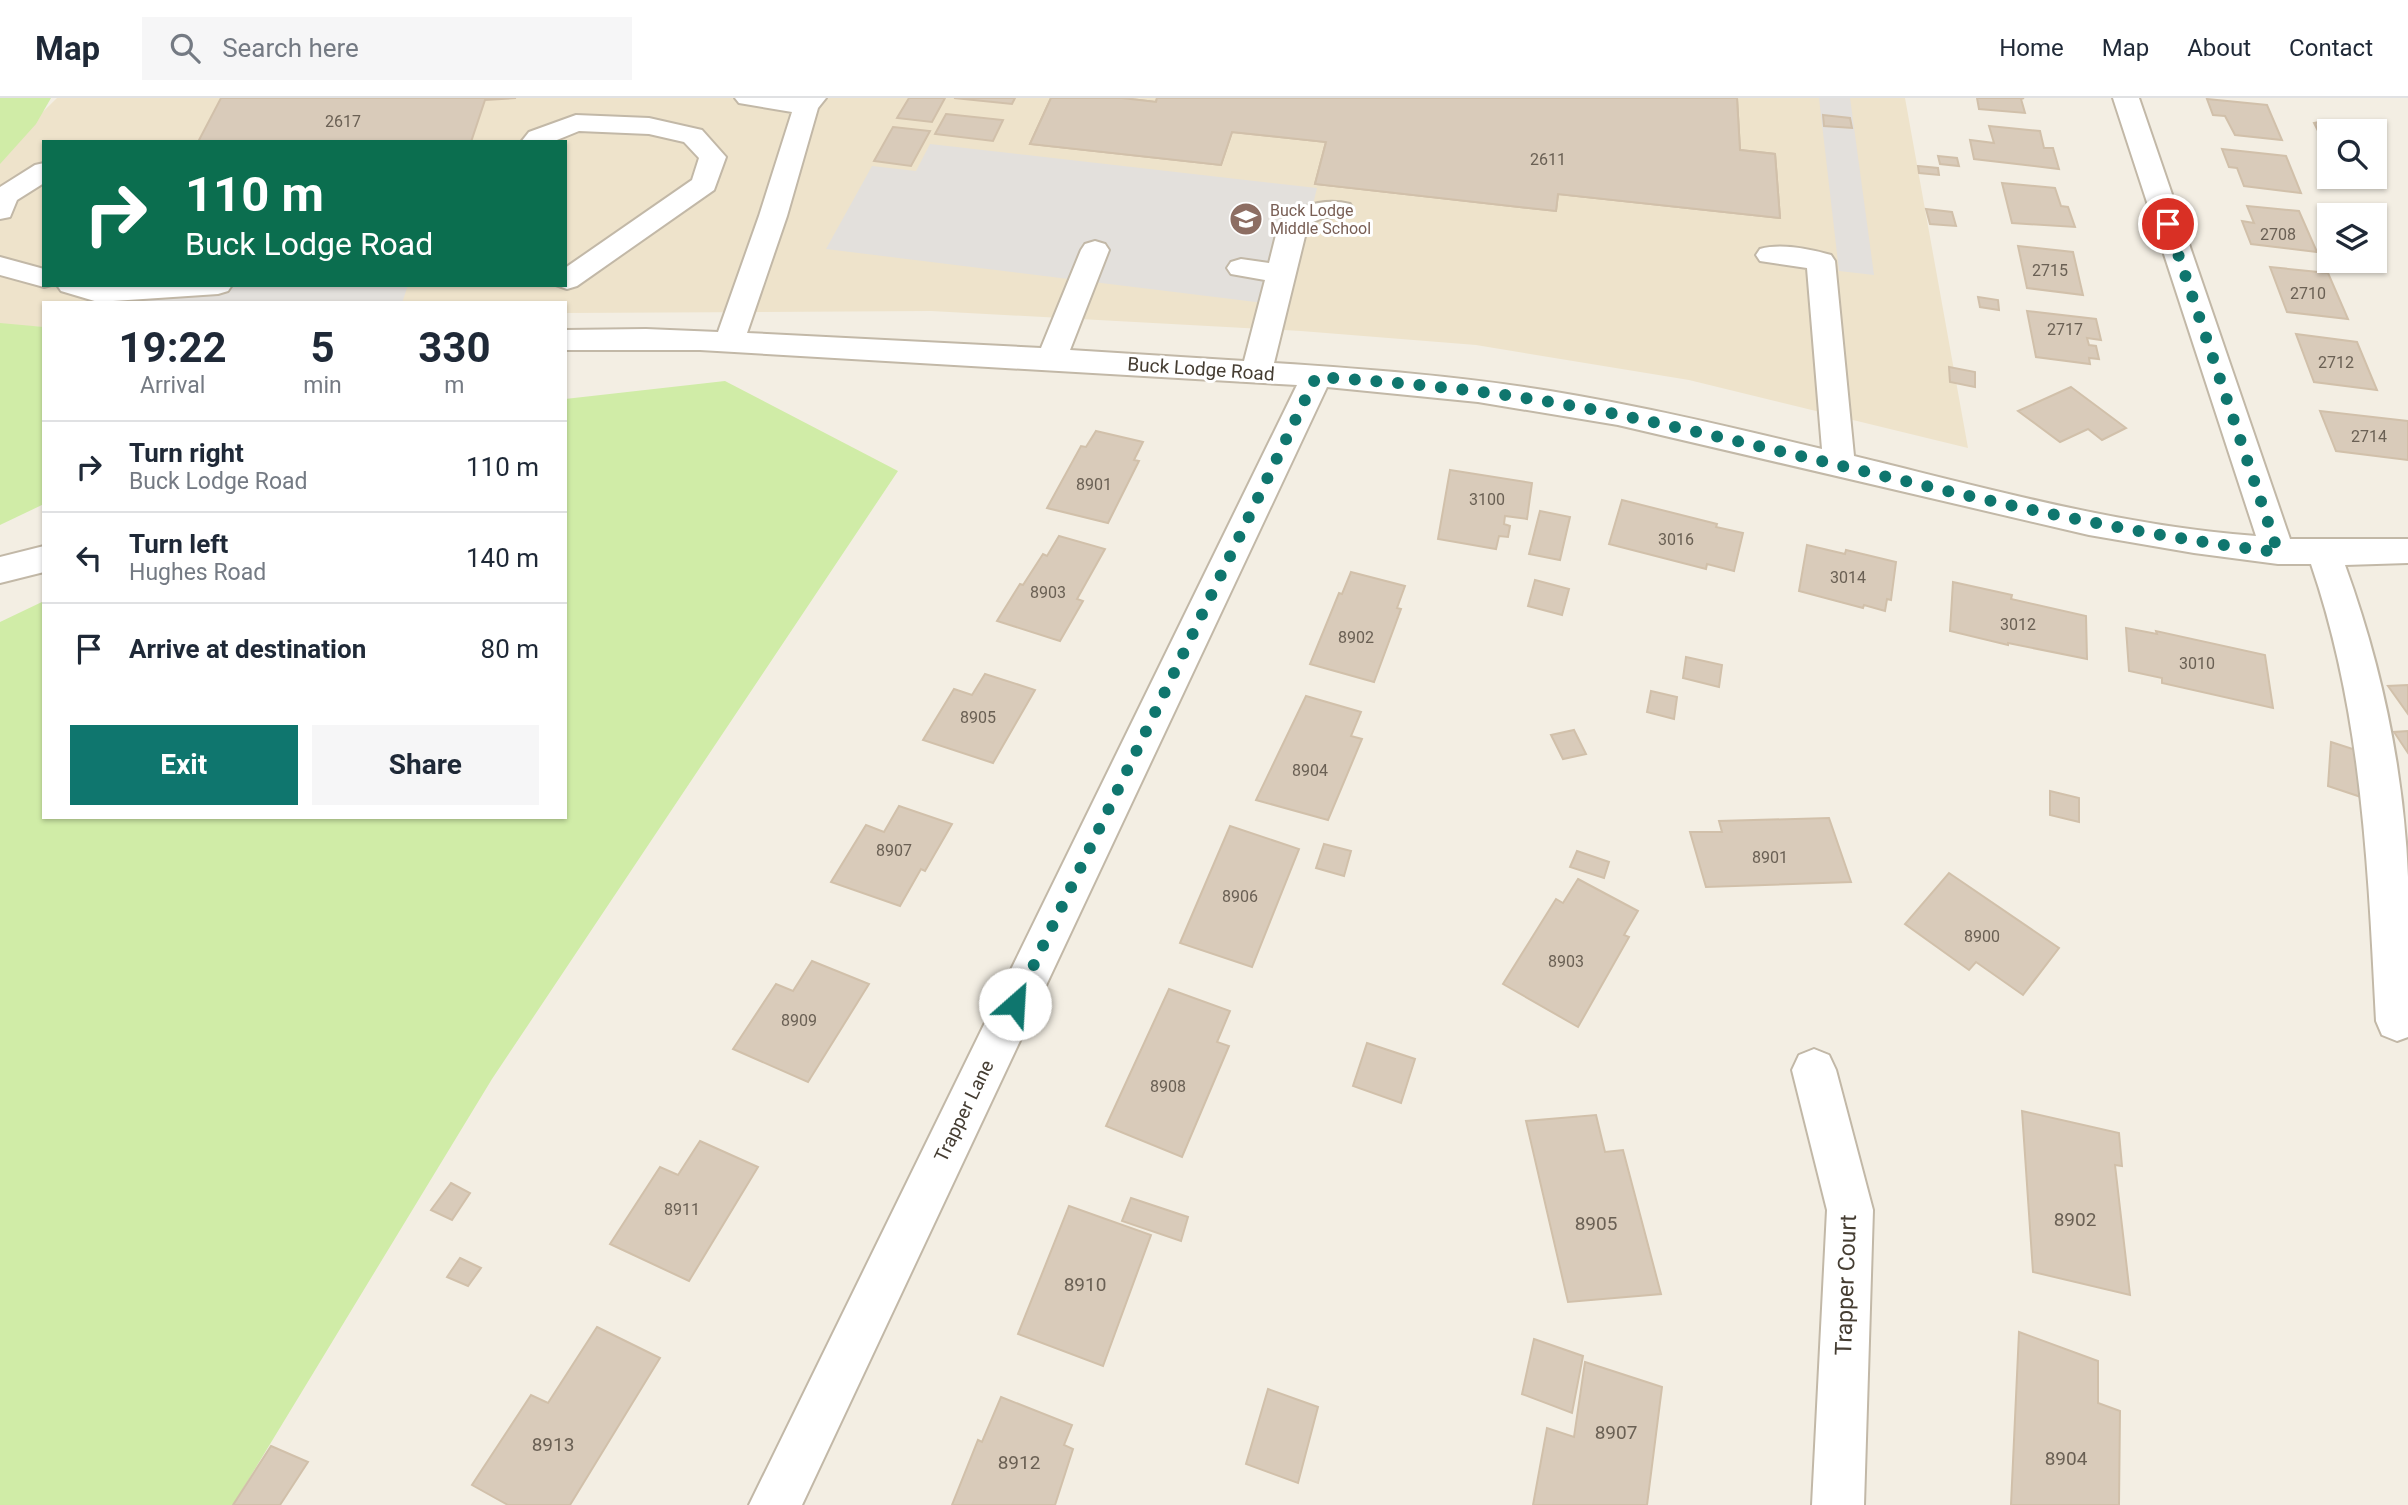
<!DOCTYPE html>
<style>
:root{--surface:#fff;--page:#f6f6f7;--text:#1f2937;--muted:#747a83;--line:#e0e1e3;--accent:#0f766e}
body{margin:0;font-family:Roboto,sans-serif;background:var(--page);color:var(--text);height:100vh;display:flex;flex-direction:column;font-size:26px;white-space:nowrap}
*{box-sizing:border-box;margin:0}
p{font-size:23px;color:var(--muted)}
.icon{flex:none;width:38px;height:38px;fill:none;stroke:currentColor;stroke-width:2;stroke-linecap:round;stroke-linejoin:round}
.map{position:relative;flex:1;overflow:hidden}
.details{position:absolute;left:42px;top:203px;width:525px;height:518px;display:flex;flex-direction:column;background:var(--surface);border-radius:0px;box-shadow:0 2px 5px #0004}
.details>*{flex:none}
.top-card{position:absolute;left:42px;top:42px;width:525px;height:147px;border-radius:0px;box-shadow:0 2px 5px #0004;background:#0b6e4f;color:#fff;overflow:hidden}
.buttons{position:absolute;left:2317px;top:21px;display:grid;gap:14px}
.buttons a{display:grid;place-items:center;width:70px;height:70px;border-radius:0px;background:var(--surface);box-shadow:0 2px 5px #0004;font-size:35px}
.pin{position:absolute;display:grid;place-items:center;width:60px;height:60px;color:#fff;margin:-30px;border:4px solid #fff;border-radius:50%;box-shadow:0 2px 7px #0007}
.me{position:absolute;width:77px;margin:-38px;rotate:26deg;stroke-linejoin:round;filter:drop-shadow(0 0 5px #0008)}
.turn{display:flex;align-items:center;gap:24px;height:147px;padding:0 28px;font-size:32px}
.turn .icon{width:91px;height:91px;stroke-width:2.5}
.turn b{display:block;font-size:49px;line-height:60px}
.eta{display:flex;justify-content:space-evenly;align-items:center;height:119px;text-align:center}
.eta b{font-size:42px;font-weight:700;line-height:49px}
.cta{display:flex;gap:14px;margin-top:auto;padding:14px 28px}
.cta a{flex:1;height:80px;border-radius:0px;background:var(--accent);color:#fff;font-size:28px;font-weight:700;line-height:80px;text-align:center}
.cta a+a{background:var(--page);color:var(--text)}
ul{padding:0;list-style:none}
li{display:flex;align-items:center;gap:21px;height:91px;padding:0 28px;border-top:2px solid var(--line)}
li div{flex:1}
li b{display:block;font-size:26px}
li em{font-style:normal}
header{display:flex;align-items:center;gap:42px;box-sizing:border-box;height:98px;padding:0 35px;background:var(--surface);border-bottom:2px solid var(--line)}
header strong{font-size:33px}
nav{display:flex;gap:38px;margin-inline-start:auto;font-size:24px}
.search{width:490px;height:63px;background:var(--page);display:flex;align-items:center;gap:18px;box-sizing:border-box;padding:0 24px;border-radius:0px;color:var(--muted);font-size:26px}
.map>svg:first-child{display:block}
</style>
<header>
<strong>Map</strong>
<div class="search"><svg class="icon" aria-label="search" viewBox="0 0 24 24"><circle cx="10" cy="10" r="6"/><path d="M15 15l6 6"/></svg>Search here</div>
<nav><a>Home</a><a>Map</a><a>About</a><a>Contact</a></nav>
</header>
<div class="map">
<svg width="2408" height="1407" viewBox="0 0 2408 1407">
<rect width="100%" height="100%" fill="#f3eee3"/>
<path fill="#eee3cb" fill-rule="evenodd" d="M57,0H1905L1968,350L1689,282L1476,247L1301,233L931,213L565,215V205H44V229L0,227V56ZM44,44H565V187H44Z"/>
<g fill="#d0eca7">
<polygon points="0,0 51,0 36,26 0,66"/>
<polygon points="0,225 44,229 44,406 0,427"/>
<polygon points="725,283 898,373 492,981 233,1407 0,1407 0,524 44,503 44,719 565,719 565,301"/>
</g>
<g fill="#e3e0dc">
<polygon points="1819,0 1850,0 1874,177 1839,173"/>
<polygon points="930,46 1317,90 1288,208 826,151 872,68 916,73"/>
<polygon points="116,187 408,187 402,205 106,205"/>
</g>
<g fill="#d9cbba" stroke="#d1c0aa" stroke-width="2" fill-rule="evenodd">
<polygon points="221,0 516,0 485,2 471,44 198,44"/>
<polygon points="909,0 945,0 932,24 897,20"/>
<polygon points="954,0 1015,0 1012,6"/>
<path d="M1051,0H1122L1156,4L1157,0H1370L1367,10L1539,30L1542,0H1737L1740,52L1775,56L1780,120L1558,96L1556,113L1315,86L1326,44L1232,34L1221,67L1030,46ZM1361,53L1522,70L1519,99L1355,80Z"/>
<polygon points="1051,0 1122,0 1156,4 1157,0 1737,0 1740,52 1775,56 1780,120 1558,96 1556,113 1315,86 1326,44 1232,34 1221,67 1030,46"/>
<polygon points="1977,0 2024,0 2021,1 2025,15 1979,11"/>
<polygon points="2207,1 2267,7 2282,42 2235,37 2225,18 2213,17"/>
<polygon points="946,16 1003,22 993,43 935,36"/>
<polygon points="1823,17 1850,20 1852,30 1824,28"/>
<polygon points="2324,23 2339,29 2341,33 2329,33 2329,36 2318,33 2314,25"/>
<polygon points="1989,28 2040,33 2044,50 2053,50 2059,71 1974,61 1970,42 1994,45"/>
<polygon points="893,29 930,33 911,68 874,63"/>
<polygon points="2222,51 2286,58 2301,95 2244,88 2237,70 2229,69"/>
<polygon points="1938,58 1957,60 1959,68 1940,66"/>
<polygon points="1918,68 1938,70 1939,77 1919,75"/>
<polygon points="2002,85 2055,90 2061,108 2068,109 2075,129 2012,125"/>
<polygon points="2247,108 2299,113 2317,154 2251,146 2242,123 2254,125"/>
<polygon points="1926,111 1952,114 1956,128 1930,126"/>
<polygon points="2018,148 2073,154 2083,197 2027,190"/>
<polygon points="2270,169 2328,175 2348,221 2287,214"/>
<polygon points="1978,199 1998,202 1999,212 1980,209"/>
<polygon points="2027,213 2096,221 2101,242 2087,240 2089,247 2096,248 2099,261 2089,260 2090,266 2036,259"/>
<polygon points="2296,236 2357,244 2377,292 2314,284"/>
<polygon points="1949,269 1975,274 1975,289 1950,284"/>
<polygon points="2071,289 2126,330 2102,342 2088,331 2060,344 2018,313"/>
<polygon points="2320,313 2408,323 2408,362 2336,353"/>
<polygon points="1096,333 1143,344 1134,362 1139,363 1108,425 1047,410 1081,348 1086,349"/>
<polygon points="1450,372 1532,385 1527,421 1505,418 1504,426 1510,428 1508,439 1499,438 1496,451 1438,441"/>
<polygon points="1622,402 1717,426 1716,429 1743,435 1734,473 1707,466 1706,471 1609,446"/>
<polygon points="1540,413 1570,419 1560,462 1529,456"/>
<polygon points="1059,438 1105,451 1077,501 1083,503 1060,543 997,523 1020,486 1023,487 1043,456 1047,458"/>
<polygon points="1807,447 1845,456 1846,452 1896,464 1891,502 1887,501 1885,513 1864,507 1863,510 1799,493"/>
<polygon points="1351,474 1405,488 1397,510 1401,511 1374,584 1310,566 1339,495 1342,496"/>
<polygon points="1535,482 1569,491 1562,517 1528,508"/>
<polygon points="1953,484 2012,497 2011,501 2086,518 2087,561 2008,545 2008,547 1950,533"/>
<polygon points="2126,530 2157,536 2156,533 2265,557 2273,610 2162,585 2162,580 2129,573"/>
<polygon points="1686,559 1722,567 1719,589 1683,580"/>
<polygon points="985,576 1035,592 993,665 923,642 954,591 972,597"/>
<polygon points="2408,587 2408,616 2388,588"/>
<polygon points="1651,593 1677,599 1674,621 1647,614"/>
<polygon points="1306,598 1361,614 1351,638 1362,641 1328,722 1256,702"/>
<polygon points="1574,632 1586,656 1563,661 1551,637"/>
<polygon points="2408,633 2408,655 2394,634"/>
<polygon points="2331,644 2365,655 2364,700 2328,688"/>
<polygon points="2050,693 2079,700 2079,724 2050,717"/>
<polygon points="899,708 952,726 925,773 921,771 900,808 831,784 866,727 884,734"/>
<polygon points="1829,720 1851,784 1706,789 1690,734 1722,734 1719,723"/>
<polygon points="1230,728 1299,751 1252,869 1180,845"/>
<polygon points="1324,746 1351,753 1344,778 1316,770"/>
<polygon points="1577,753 1609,764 1604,780 1570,769"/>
<polygon points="1949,775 2059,850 2023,897 1976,864 1969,872 1905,826"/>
<polygon points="1578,781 1638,813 1624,837 1629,839 1578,929 1503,886 1556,801 1563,805"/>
<polygon points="812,863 869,886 808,984 733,951 776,886 793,893"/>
<polygon points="1169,891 1230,913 1217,944 1229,948 1182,1059 1106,1028"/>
<polygon points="1367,945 1415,961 1401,1005 1353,988"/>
<polygon points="2022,1013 2119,1035 2122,1068 2115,1067 2130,1197 2033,1174"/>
<polygon points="1596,1017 1605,1054 1623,1052 1661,1196 1568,1204 1526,1023"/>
<polygon points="700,1043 758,1069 689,1183 610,1146 660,1069 678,1077"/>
<polygon points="451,1085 470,1095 452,1122 431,1112"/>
<polygon points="1131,1100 1188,1119 1181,1143 1122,1123"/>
<polygon points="1069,1108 1151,1137 1103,1268 1018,1236"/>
<polygon points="460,1160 481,1170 468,1188 447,1179"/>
<polygon points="597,1229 660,1260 570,1407 508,1407 472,1387 531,1297 548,1305"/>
<polygon points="2019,1234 2098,1263 2098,1305 2120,1313 2119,1407 2011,1407"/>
<polygon points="1534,1241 1583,1258 1572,1315 1522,1296"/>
<polygon points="1585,1264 1662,1289 1647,1407 1533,1407 1547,1330 1574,1339"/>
<polygon points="1268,1291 1318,1309 1298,1385 1246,1366"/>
<polygon points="1001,1299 1072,1327 1064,1347 1073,1351 1055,1407 952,1407 978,1342 982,1344"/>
<polygon points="271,1348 308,1364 280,1407 233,1407"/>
</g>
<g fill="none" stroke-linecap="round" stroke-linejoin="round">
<defs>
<g id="minor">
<path d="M735,0H826L818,10L787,118L747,235L1041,250L1081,152L1085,146L1095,143L1105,146L1109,152L1070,252L1244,263L1265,182L1231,176L1227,170L1231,164L1241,161L1269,165L1277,133L1286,115C1308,107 1326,100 1350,106L1354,112L1350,118L1323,120L1308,126L1274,265C1366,271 1458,278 1550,293C1641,308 1731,329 1822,351L1807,170L1760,163L1756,157L1760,151C1781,145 1810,151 1831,157L1835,163L1854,358C1986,390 2120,428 2256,438L2113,0H2139L2290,441H2408V465L2345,467C2381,566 2404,673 2408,779C2408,832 2408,885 2408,939L2397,943L2382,937L2376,923C2368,768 2362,615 2311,466H2278L2194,455L2089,437L1618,327L1478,304L1327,289L802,1407H749L1297,287L700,252H565V232L646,231L718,234L759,118L792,14L739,5Z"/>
<polygon points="576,17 649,20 702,32 726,59 714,92 577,188 567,191 556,187 565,187 565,170 692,82 699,60 684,44 649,36 579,33 552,44 521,44 529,34"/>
<polygon points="44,65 44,85 17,102 10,119 0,121 0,89 35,67"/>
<polygon points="0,159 44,171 44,187 51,187 44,189 0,177"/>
<polygon points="57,187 232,187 228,193 218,196 98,204 61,193"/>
<polygon points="44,448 44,474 0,485 0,459"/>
<polygon points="1814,951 1829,957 1836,972 1873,1112 1864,1407 1812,1407 1827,1112 1792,972 1799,957"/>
</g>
</defs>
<use href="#minor" stroke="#c2b8a7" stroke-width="4"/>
<use href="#minor" fill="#fff" fill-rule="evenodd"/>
</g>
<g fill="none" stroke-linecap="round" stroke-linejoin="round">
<path stroke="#0f766e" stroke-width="12" stroke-dasharray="0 21.6" d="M1015,906L1316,279C1418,285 1520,296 1620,317C1839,363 2055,428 2278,454L2168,126"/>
</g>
<defs>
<symbol id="school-disc" viewBox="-11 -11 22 22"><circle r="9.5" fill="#8d6e63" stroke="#fff"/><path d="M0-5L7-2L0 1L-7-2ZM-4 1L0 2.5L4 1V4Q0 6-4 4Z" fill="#fff"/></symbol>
</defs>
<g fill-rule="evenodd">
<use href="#school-disc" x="1227" y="102" width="38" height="38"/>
</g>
<g text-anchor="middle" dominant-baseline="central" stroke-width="6" stroke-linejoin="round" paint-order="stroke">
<g font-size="16" fill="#6a6054">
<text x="343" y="23">2617</text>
<text x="1548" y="61">2611</text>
<text x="2278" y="136">2708</text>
<text x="2050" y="172">2715</text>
<text x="2308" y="195">2710</text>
<text x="2065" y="231">2717</text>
<text x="2336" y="264">2712</text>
<text x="2369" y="338">2714</text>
<text x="1094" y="386">8901</text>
<text x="1487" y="401">3100</text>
<text x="1676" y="441">3016</text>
<text x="1848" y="479">3014</text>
<text x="1048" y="494">8903</text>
<text x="2018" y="526">3012</text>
<text x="1356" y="539">8902</text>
<text x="2197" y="565">3010</text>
<text x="978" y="619">8905</text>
<text x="1310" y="672">8904</text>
<text x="894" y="752">8907</text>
<text x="1770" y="759">8901</text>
<text x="1240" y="798">8906</text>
<text x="1982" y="838">8900</text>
<text x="1566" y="863">8903</text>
<text x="799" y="922">8909</text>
<text x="1168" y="988">8908</text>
<text x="682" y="1111">8911</text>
</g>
<g font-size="16" fill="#785e54" stroke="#fff" text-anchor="start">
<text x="1270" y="112">Buck Lodge<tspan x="1270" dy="18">Middle School</tspan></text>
</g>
<g font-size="19" fill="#453d32" stroke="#fff">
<text transform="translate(1201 271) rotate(4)">Buck Lodge Road</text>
<text transform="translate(964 1013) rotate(-64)">Trapper Lane</text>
</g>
<g font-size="19" fill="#6a6054">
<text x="2075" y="1121">8902</text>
<text x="1596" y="1125">8905</text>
<text x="1085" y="1186">8910</text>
<text x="1616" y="1334">8907</text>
<text x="553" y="1346">8913</text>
<text x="2066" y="1360">8904</text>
<text x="1019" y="1364">8912</text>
</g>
<g font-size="23" fill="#453d32" stroke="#fff">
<text transform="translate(1846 1187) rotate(-88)">Trapper Court</text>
</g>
</g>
</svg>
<div class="buttons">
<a><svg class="icon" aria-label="search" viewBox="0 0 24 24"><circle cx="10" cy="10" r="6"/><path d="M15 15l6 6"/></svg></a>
<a><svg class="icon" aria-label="layers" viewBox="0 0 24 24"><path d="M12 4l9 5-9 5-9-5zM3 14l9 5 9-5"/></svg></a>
</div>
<div class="pin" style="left:2168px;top:126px;background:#d93025"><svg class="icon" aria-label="arrive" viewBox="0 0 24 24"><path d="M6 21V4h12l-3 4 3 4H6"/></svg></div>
<svg class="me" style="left:1015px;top:906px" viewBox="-20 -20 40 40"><circle r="19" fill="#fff"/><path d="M0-13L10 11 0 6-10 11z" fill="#0f766e"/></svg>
<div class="top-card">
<div class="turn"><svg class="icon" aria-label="right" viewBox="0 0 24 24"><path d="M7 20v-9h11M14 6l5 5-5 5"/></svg><div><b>110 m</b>Buck Lodge Road</div></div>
</div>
<section class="details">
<div class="eta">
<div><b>19:22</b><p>Arrival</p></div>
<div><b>5</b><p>min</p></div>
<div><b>330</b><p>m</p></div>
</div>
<ul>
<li><svg class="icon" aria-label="right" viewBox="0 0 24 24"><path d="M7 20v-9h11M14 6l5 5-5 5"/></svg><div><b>Turn right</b><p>Buck Lodge Road</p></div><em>110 m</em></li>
<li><svg class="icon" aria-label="left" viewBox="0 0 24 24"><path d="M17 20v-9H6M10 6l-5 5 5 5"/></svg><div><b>Turn left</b><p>Hughes Road</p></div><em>140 m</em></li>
<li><svg class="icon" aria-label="arrive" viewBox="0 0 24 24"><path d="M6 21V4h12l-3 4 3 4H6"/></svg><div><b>Arrive at destination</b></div><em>80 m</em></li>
</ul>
<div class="cta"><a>Exit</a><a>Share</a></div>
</section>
</div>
